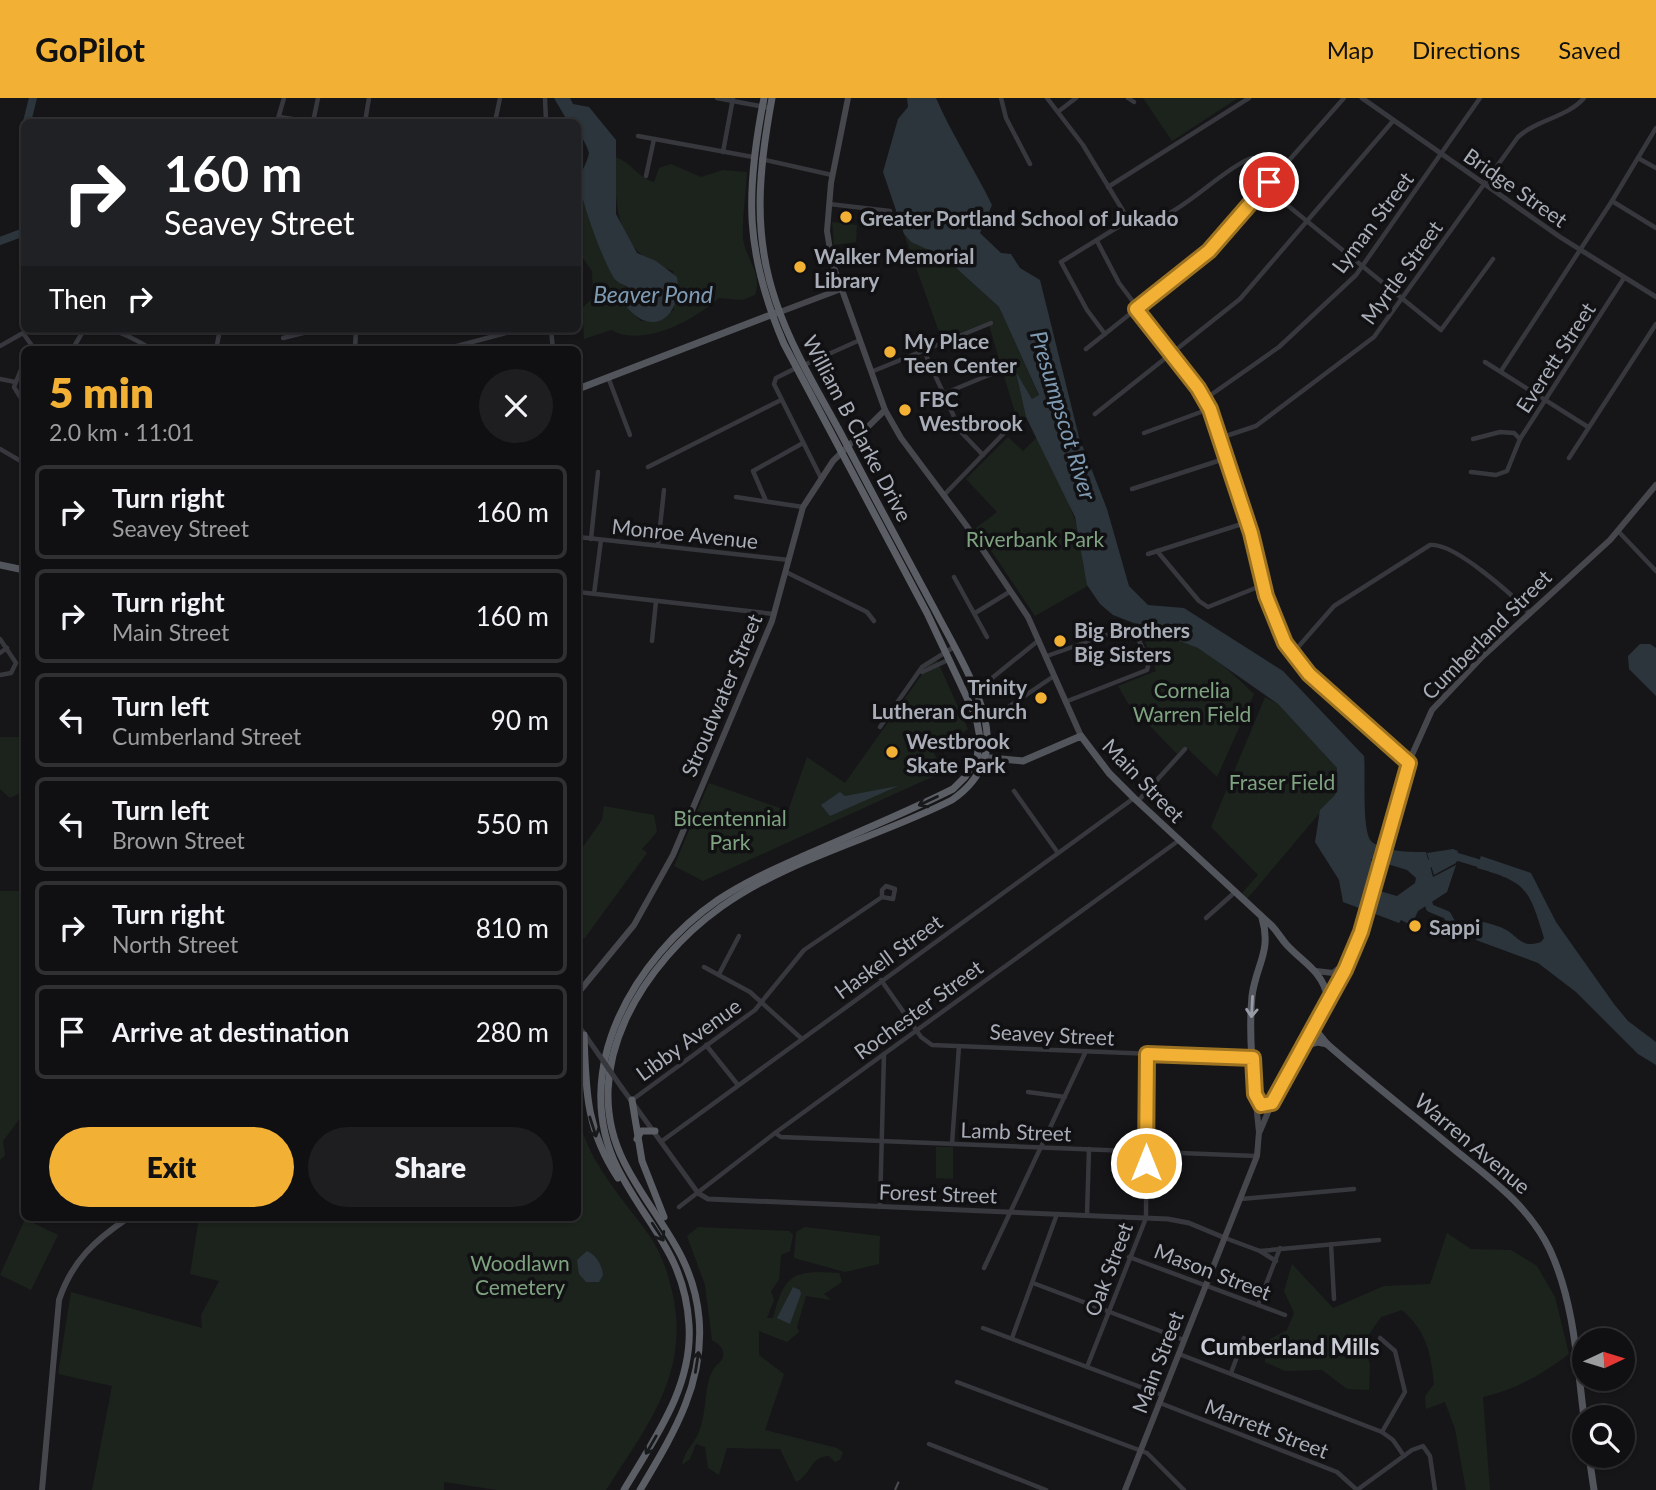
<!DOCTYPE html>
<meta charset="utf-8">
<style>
:root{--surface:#101012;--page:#1e1e20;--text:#f1f3f6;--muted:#9c9d9f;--line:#303032;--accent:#f2b134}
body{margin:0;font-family:Lato,sans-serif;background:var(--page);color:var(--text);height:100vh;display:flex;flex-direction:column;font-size:26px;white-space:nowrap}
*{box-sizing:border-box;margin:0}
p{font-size:23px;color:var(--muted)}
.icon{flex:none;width:38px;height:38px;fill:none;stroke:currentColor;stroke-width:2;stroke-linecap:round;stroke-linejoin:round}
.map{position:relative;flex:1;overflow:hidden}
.sheet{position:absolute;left:21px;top:248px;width:560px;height:875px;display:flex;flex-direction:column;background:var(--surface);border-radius:10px;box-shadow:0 2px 5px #0004,0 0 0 2px var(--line)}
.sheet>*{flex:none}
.guide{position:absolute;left:21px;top:21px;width:560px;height:214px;border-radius:10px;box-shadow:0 2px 5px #0004,0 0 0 2px var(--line);background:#202124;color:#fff;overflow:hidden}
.needle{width:46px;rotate:86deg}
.buttons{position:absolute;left:1572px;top:1230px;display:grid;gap:14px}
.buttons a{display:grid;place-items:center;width:63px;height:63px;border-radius:50%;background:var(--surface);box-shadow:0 2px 5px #0004,0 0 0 2px var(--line);font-size:35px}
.pin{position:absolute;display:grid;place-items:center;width:60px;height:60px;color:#fff;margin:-30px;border:4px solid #fff;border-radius:50%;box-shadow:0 2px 7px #0007}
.me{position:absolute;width:77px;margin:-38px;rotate:0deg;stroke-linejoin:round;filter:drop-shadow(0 0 5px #0008)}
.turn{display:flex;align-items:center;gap:24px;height:147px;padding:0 28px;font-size:32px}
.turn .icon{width:91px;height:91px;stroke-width:2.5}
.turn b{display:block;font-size:49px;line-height:60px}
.then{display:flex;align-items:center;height:66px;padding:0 28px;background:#0003;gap:14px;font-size:26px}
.round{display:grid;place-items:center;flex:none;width:74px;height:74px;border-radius:37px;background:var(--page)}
.headline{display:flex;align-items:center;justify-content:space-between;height:119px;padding:0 28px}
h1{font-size:42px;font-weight:800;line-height:52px;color:var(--accent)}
.primary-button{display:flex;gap:14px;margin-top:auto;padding:14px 28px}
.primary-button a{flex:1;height:80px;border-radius:42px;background:var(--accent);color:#111;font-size:28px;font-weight:800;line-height:80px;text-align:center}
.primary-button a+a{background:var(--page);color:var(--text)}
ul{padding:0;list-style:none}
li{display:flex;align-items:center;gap:21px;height:94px;margin:0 14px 10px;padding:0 14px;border:4px solid var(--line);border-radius:10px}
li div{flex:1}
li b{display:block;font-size:26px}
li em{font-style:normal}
header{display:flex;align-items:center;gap:42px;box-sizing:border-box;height:98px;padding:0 35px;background:var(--accent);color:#111}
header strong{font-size:33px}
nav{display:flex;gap:38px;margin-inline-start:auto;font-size:24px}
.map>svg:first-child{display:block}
</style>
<header>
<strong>GoPilot</strong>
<nav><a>Map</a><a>Directions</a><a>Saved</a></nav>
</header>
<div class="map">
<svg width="1656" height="1392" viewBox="0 0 1656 1392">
<rect width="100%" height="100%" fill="#161618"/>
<g fill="#1c231d">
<polygon points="1143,0 1238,0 1172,43"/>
<path d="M615,59C631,64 637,79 654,84L659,70L671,66L701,79L723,72L747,74C746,95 742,119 743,140C745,161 763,174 755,197L742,202L719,200C694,222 644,250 611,232L584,241L582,210L593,200L592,173L578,153V85L589,122L616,183L628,189L626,208L641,223H657L674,212L673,173C615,155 615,110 615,59Z"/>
<polygon points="832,124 857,127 856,144 834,147"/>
<polygon points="904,136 911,144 944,159 999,209 1039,298 1032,301 1017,276 1026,319 1018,325 988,224 942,242"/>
<path d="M1038,338C1052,368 1067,397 1077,429C1084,449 1080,468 1091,486L1035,518L976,430L997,414L966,381L1008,339L1023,353Z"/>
<path d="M1138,525C1184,532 1222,565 1254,596L1217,679L1185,648L1177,656L1128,605L1118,588L1156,573Z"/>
<polygon points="935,558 968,631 934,655 943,674 703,783 674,768 709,685 788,713 807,659 845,685"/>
<polygon points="1265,599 1278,606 1337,670 1335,697 1247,801 1242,795 1258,777 1211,729"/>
<polygon points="0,639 24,639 24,693 10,700 0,691"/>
<polygon points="604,708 654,717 657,734 642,751 647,755 584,841 578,835 578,756 602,722"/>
<polygon points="0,793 24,793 24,1015 3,1043 5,1057 0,1062"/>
<path d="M578,1017C587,1061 617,1094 644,1130C658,1148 667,1170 672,1193C691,1274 648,1327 606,1392H497L444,1384V1392H92L112,1288L58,1276L71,1194L202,1230L201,1217L219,1183L190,1176L199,1120H578Z"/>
<polygon points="936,1049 953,1049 953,1081 936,1080"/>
<polygon points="25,1121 58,1137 31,1192 0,1177"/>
<path d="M698,1129L789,1133L793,1137L790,1153L781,1157L779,1182L771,1193L774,1202L767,1220H773C785,1175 793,1172 839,1175L842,1184L824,1196L831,1202L806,1198L797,1229L799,1234L787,1244L759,1233V1257L784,1276L765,1332L837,1350L843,1354L840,1362L835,1364L829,1358C809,1359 812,1376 796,1384L780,1351L727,1350L719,1377L708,1370L705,1349L696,1346L690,1361L682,1367C684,1354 692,1348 697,1338C708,1317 703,1290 713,1272C716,1266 725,1263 723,1254C722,1248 717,1245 712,1242L705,1187L687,1138Z"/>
<polygon points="805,1129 880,1138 879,1166 845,1174 794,1160 796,1134"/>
<path d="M1447,1135L1471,1151L1511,1152L1537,1168L1555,1199L1569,1256C1541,1277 1517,1291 1483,1299L1490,1392H1466L1455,1331L1445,1304L1426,1311L1425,1298L1434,1286C1431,1254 1426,1233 1402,1212L1381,1219L1363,1245L1370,1267L1369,1292L1347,1291L1322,1272L1285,1273L1265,1264V1244L1287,1232L1294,1215L1284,1193L1292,1166L1333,1210L1384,1188L1430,1186Z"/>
</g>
<g fill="#2c353c" fill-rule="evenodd">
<path d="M554,0H570L573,6L589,9L616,42V116L637,155L656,163L677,179C683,217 653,242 626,208L628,189C623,186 617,185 614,180C604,165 581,104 580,86C579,74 587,67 589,55C586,43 578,38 578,24H568Z"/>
<path d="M907,0H936C952,37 974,70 992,107L980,135L1001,155L1011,156L1020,170L1040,182L1079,339L1107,411L1129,488L1148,507L1184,510L1283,573L1364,658C1366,675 1361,735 1372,744C1385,754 1410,754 1426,754L1433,779L1456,767L1447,794L1418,813L1413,824L1409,826L1401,822L1399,825L1343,804L1339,782L1315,744L1320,712L1335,697L1337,670L1278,606L1198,550L1113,517L1100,506L1087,487L1075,419L1026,319L1016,274L1032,301L1039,297L999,209L944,159L911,144L904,136L883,74L898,21L908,9ZM1371,761L1407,772L1416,780L1415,785L1397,798L1369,790L1373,766Z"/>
<polygon points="1640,546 1650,546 1656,550 1656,598 1629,571 1628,558"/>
<polygon points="898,688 830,718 821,707 840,694 845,698"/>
<polygon points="1453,751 1458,753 1456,765 1434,777 1427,755"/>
<path d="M1481,758L1531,775L1556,824L1614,906L1628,923L1656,944V967L1638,956L1576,894L1538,865L1476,842L1480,823C1490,826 1505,829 1512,836C1522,844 1525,849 1541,844L1544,840C1529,791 1527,784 1477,770Z"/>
<path d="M587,1153C596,1157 602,1167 603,1177L599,1184H586L579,1176L577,1162Z"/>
<polygon points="793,1189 800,1192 801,1196 790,1226 777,1220"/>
</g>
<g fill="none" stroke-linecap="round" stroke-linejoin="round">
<g stroke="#2c353c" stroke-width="8">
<polyline points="27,24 33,0"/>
<polyline points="24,39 24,83"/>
<polyline points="0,143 24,134"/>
<polyline points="1419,768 1458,759 1488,768"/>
<polyline points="1426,798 1430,810 1447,817 1452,826"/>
</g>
<g stroke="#37383d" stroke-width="4.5">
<polyline points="545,0 546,24"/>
<polyline points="717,0 770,10"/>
<polyline points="1001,0 1006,20 1030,66"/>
<polyline points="1047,0 1083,47 1125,116 1126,124"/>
<polyline points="1128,0 1134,4"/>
<polyline points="1059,13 1076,0"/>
<polyline points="279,19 312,24"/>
<polyline points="277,24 284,0"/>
<polyline points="313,24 318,0"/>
<polyline points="365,24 369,0"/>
<polyline points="495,24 500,0"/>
<polyline points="638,38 753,59"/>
<polyline points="723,54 733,0"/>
<polyline points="1638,60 1656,70"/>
<polyline points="761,61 832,77"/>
<polyline points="646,78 654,41"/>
<polyline points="1108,89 1249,0"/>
<polyline points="1265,89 1441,232 1493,161"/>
<polyline points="1612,103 1656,130"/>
<polyline points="829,106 890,113"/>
<path d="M1126,124C1167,135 1213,76 1249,61L1253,60L1276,77"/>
<polyline points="1097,143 1119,185 1198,290 1210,311 1251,435 1266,498 1285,545 1309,576 1409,665"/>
<polyline points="551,231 553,252"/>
<polyline points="1105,236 1087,212 1061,164 1126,124"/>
<polyline points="283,240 319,231"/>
<polyline points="0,248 23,235 35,252"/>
<polyline points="1086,251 1209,153 1344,0"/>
<polyline points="35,252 55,252"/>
<path d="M72,252L82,235C106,223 133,240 153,252"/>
<polyline points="216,252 220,231"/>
<polyline points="355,252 356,231"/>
<polyline points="442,252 521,231"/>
<polyline points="924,253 961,334 983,357"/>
<polyline points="24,264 14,289 24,305"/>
<polyline points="1485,264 1588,329"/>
<polyline points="804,267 860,242"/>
<polyline points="796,270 776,280 774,286 821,380"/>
<polyline points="1501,273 1612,103 1656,30"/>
<polyline points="871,274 991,225"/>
<polyline points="608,279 630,337"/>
<polyline points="0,281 15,284"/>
<polyline points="943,296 1001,272"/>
<polyline points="1205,301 1279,249 1356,177 1480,0"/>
<polyline points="1095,316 1240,201 1393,23"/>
<polyline points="1144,335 1209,311"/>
<path d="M1220,340L1256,328L1374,239L1518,39C1536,22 1568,19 1584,0"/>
<polyline points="1473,341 1500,334 1514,335 1520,341"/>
<polyline points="0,351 24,365"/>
<polyline points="1569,360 1656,226"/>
<polyline points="648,369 781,302"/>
<polyline points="1471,374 1496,377 1507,373 1520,341 1624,180"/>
<polyline points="1132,391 1227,360"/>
<polyline points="944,397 1009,330"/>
<polyline points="736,399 803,409"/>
<polyline points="766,403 753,373 803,345"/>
<polyline points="1618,433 1656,473"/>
<polyline points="578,439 789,462"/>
<polyline points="591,441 598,374"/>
<polyline points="658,447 664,392"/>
<polyline points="1157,453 1199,503 1208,509 1263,487"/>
<polyline points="1148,456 1248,424"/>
<polyline points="786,474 867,514 874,523"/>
<polyline points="954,479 987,539"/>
<polyline points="578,494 774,516"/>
<polyline points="594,496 601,442"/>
<polyline points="975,515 1011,493"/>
<polyline points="0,541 16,565 11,575 0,577"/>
<polyline points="652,543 656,503"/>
<polyline points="0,555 7,550"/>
<path d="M1292,556L1334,508L1430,447C1454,444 1514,498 1530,516"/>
<polyline points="1047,558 1132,528 1149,564 1147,572 1065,604"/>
<polyline points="922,574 948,562"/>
<polyline points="992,580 1039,542"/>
<polyline points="1004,612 1054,578"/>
<polyline points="880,629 922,569 954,549"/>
<polyline points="1014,693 1058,755"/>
<polyline points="1138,703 1185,651"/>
<polyline points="1206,820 1234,795"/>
<polyline points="704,869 750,894 802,941"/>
<polyline points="719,876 739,838"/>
<polyline points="881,882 921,939 932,947 1253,960"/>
<polyline points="706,947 738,987"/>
<polyline points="1028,994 1065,999"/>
<polyline points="632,1002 755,912 804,852 882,799 893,801 895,791 886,788 882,792 882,799"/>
<polyline points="775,1035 781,1039 1256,1058"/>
<polyline points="662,1043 1134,700"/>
<polyline points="952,1046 959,948"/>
<polyline points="1241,1101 1354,1091"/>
<polyline points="679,1109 775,1035 1178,743"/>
<polyline points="880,1109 884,956"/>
<polyline points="1087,1117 1089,1051"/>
<polyline points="1225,1140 1260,1153 1379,1142"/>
<polyline points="1331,1146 1334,1201"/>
<polyline points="1260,1153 1276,1163"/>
<polyline points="1129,1159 1285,1217"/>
<polyline points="984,1170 1086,953"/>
<polyline points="1033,1185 1184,1242"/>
<polyline points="1258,1207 1280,1150"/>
<polyline points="983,1230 1162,1297"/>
<polyline points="1012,1240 1057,1116"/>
<polyline points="1380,1240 1395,1253 1405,1294 1382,1334"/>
<polyline points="1179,1256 1382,1334 1393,1342 1404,1358"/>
<polyline points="1087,1269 1146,1120 1147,956"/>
<polyline points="1231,1275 1244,1240"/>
<polyline points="957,1284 1147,1355 1184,1392"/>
<polyline points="1160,1305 1337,1374 1357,1392"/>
<polyline points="929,1346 1046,1392"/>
<polyline points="1357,1392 1412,1352 1423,1348 1430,1358 1435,1392"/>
</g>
<g stroke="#37383d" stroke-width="5">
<polyline points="1362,0 1560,139 1656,199"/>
<polyline points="578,927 599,957"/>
<polyline points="622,990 698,1095 708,1101 1168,1121 1189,1125 1225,1140"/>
</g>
<g stroke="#45474d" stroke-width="6">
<polyline points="848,0 831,85 827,133 832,164 885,312 901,340 966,427 1028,519 1081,638"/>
<polyline points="780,214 841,191"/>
<polyline points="1316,873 1333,875 1345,865"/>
<polyline points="578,895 634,827 673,757 772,523 803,409 833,363 885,312"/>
<polyline points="1328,900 1345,872 1366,821 1411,659 1432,612 1482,559 1610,442 1656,387"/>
<polyline points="1260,1033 1272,1005"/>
<path d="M42,1392L59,1202C72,1163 95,1142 128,1120"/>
<polyline points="1125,1392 1257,1058 1259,1034 1255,996"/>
</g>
<g stroke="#53555c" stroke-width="7">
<polyline points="578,291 776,215"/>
<polyline points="0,467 24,472"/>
<path d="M980,659L1023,663L1081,638L1109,675L1134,700L1271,827C1277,833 1280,839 1286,846C1303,865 1322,872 1328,900L1272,1005L1264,1009C1249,997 1250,919 1252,898C1256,867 1272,853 1262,820"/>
<path d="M1316,922L1318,935L1327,946C1369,983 1413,1017 1455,1052C1492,1082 1529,1108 1550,1152C1574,1204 1577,1264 1584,1320"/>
<polyline points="1301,949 1318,944 1327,946"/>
<polyline points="1589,1358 1594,1392"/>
</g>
<g stroke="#5b5e65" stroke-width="7">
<path d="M584,937C586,993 586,1032 618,1080"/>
<polyline points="632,1002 642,1063 664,1119"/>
<polyline points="637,1041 641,1033 655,1033"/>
<path d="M624,1392C654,1341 693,1289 689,1227C685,1157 647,1128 618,1071C568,972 635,859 718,802C746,783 777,770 808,756C856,735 905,715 953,691L965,679L977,659L980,640L976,619L927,515L784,246C745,155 745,96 764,0"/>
<path d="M640,1392C672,1338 705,1286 699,1220C693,1153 652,1120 624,1064C576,969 644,864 721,809C790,760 877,740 952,702C975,686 989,665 987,636C985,599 953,547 936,514C903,453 871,393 839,332C816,290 791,249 776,204C752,135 759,70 772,0"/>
</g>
<polyline stroke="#4a4c52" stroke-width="2" stroke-dasharray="9 7" stroke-linecap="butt" points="895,1392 899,1383"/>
<polyline stroke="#37383d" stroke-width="5" points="599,957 622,990"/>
</g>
<defs><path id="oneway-shaft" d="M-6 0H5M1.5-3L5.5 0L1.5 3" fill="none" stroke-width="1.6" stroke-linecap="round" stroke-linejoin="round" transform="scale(1.75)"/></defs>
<g stroke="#18191b">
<use href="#oneway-shaft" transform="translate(928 703) rotate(155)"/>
<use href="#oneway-shaft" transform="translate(593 1029) rotate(72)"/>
<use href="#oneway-shaft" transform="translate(658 1134) rotate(57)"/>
<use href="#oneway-shaft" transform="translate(697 1264) rotate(-81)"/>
<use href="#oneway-shaft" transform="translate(651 1347) rotate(120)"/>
</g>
<use stroke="#979ba6" href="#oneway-shaft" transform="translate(1252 909) rotate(93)"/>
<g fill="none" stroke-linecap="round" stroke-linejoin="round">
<defs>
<polyline id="route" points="1146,1065 1147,956 1253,960 1255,996 1261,1007 1272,1005 1345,872 1361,834 1409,665 1309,576 1285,545 1266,498 1251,435 1210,311 1198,290 1136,211 1209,153 1269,84"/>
</defs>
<use href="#route" stroke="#9d7322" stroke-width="18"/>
<use href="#route" stroke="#f2b134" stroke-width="12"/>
</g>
<g fill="#f2b134" stroke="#111113" stroke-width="2.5">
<circle cx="846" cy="119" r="7"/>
<circle cx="800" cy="169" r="7"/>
<circle cx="890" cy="254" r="7"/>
<circle cx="905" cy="312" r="7"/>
<circle cx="1060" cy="543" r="7"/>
<circle cx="1041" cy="600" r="7"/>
<circle cx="892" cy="654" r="7"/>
<circle cx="1415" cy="828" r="7"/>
</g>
<g text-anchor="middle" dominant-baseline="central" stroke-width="7" stroke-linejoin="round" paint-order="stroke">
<g font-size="21" fill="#a8adb8" stroke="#111113">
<text transform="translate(1516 89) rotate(35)">Bridge Street</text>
<text transform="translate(1372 124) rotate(-53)">Lyman Street</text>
<text transform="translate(1401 174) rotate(-54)">Myrtle Street</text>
<text transform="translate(1555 259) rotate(-57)">Everett Street</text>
<text transform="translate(858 330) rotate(62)">William B Clarke Drive</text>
<text transform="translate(685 435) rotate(6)">Monroe Avenue</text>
<text transform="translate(1486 536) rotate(-45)">Cumberland Street</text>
<text transform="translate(721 597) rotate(-67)">Stroudwater Street</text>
<text transform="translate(1144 682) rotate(46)">Main Street</text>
<text transform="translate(888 858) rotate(-36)">Haskell Street</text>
<text transform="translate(918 911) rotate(-36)">Rochester Street</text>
<text transform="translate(1052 936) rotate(3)">Seavey Street</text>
<text transform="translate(688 941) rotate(-36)">Libby Avenue</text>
<text transform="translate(1016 1033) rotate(2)">Lamb Street</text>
<text transform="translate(1473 1045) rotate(40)">Warren Avenue</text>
<text transform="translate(938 1095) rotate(2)">Forest Street</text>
<text transform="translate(1108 1171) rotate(-69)">Oak Street</text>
<text transform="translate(1213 1173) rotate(21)">Mason Street</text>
<text transform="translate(1157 1264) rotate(-69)">Main Street</text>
<text transform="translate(1267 1330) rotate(21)">Marrett Street</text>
</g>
<g font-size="21" font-weight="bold" fill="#a8adb8" stroke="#111113" text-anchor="start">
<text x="860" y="119">Greater Portland School of Jukado</text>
<text x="814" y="157">Walker Memorial<tspan x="814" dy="24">Library</tspan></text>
<text x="904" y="242">My Place<tspan x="904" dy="24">Teen Center</tspan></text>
<text x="919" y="300">FBC<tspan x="919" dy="24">Westbrook</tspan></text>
<text x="1074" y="531">Big Brothers<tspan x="1074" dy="24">Big Sisters</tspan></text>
<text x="1027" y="588" text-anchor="end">Trinity<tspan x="1027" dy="24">Lutheran Church</tspan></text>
<text x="906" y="642">Westbrook<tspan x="906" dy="24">Skate Park</tspan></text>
<text x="1429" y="828">Sappi</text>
</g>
<g font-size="21" fill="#7fa381" stroke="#111113">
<text x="1035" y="440">Riverbank Park</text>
<text x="1192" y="591">Cornelia<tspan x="1192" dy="24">Warren Field</tspan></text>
<text x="1282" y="683">Fraser Field</text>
<text x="730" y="719">Bicentennial<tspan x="730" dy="24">Park</tspan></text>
<text x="520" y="1164">Woodlawn<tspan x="520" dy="24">Cemetery</tspan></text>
</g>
<g font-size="23" font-style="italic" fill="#7f9bb3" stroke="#111113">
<text x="653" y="196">Beaver Pond</text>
<text transform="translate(1064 317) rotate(73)">Presumpscot River</text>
</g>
<g font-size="23" font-weight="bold" fill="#c9ccd4" stroke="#111113">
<text x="1290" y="1248">Cumberland Mills</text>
</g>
</g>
</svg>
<div class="buttons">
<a><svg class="needle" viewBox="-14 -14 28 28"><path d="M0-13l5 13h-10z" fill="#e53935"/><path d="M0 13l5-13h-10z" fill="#9c9d9f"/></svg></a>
<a><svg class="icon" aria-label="search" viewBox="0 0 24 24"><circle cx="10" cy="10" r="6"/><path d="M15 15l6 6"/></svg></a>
</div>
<div class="pin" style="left:1269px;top:84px;background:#d93025"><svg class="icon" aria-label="arrive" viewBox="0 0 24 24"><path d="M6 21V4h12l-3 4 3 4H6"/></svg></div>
<svg class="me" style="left:1146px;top:1065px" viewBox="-20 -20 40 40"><circle r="17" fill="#f2b134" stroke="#fff" stroke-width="3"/><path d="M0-11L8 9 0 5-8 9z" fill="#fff"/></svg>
<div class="guide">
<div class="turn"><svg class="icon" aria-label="right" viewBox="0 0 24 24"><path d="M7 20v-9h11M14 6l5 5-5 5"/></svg><div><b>160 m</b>Seavey Street</div></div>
<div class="then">Then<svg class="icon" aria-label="right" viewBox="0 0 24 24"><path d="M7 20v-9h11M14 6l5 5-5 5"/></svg></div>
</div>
<section class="sheet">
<div class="headline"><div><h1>5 min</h1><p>2.0 km · 11:01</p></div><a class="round"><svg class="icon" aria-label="close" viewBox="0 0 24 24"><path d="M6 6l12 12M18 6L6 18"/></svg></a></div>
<ul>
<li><svg class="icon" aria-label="right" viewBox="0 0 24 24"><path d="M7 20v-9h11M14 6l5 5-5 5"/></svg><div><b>Turn right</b><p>Seavey Street</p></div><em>160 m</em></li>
<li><svg class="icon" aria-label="right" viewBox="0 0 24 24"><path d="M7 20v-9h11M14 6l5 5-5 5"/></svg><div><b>Turn right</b><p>Main Street</p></div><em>160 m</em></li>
<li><svg class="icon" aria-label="left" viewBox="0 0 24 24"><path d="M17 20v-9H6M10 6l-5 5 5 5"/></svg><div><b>Turn left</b><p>Cumberland Street</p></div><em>90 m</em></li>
<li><svg class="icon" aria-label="left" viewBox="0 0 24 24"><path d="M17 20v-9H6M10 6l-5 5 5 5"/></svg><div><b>Turn left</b><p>Brown Street</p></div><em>550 m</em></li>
<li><svg class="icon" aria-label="right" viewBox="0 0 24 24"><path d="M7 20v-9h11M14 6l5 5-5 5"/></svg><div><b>Turn right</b><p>North Street</p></div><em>810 m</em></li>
<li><svg class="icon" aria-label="arrive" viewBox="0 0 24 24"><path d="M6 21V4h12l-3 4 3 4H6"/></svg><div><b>Arrive at destination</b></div><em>280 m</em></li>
</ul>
<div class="primary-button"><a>Exit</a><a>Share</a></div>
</section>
</div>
